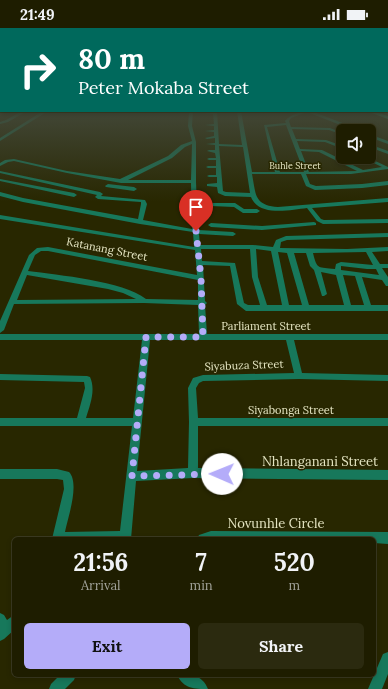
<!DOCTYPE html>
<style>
:root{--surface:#1e1d00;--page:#2b2a0f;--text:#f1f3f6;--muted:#a1a299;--line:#3c3b22;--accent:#b4acf9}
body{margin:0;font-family:Lora,serif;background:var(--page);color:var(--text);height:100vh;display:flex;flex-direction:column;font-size:15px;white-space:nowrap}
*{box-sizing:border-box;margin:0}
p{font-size:13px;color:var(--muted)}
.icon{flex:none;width:22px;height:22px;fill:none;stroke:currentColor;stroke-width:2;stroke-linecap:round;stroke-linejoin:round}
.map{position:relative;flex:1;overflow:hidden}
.side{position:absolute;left:12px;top:509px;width:364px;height:140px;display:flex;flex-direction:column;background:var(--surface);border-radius:6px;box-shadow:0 2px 6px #0003,0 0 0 1px var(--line)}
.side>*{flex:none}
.guide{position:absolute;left:0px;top:0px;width:388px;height:84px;box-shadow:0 2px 6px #0003,0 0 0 1px var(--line);background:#00695c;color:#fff;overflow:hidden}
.buttons{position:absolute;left:336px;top:96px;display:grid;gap:8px}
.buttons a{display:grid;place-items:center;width:40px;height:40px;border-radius:6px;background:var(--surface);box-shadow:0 2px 6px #0003,0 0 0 1px var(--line);font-size:20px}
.pin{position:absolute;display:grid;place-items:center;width:34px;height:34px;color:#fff;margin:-41px -17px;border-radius:50% 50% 50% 0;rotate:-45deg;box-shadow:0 0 4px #0007}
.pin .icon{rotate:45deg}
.me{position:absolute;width:44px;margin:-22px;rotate:271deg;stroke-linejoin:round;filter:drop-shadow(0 0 3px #0008)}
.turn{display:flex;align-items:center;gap:14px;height:84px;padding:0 12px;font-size:18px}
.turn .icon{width:52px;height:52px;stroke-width:2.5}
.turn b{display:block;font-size:28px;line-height:34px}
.eta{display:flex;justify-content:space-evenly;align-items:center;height:68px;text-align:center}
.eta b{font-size:24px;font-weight:800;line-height:28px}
.action{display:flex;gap:8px;margin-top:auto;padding:8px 12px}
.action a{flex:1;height:46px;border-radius:6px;background:var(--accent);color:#111;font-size:16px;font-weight:800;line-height:46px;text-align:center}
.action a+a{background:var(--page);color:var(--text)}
.status{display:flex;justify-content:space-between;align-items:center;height:28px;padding:0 20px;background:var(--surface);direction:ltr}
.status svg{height:11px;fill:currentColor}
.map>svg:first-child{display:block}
</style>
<div class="status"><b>21:49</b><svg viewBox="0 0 49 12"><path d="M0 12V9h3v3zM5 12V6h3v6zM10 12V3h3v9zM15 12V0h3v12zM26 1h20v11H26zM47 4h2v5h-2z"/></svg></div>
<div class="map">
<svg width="388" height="661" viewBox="0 0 388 661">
<rect width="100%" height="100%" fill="#282700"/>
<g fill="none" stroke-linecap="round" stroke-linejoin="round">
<g fill="#17785b" fill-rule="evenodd">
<polygon points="0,81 2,83 0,84"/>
<polygon points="22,83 27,83 8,94 0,96 0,94 6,92"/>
<polygon points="43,83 48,83 0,113 0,110"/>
<path d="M189,83H193L192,98L196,114V154L198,202L233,204L236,206L233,208L199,206L200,217H253L273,219L276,212L286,208L388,205V209L287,212L281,214L280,220L347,221L388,219V223L372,224L380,236H388V240H382L388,249V258H386L382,252L362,249L371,277H388V283H246L237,276L230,238L203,237L205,273L207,275L205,277L207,306H388V312H294L302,345L388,347V353L299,351L203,353L199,355L196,360L198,390H388V398H198V440L388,442V452L193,450L136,453L131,511H52L64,461L63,452L57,451H0V441H57L69,444C80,455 68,489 65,504L120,503L132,398H0V390H77L85,360L84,354L0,352V346L87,348L90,349C96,362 90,377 86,390H133L142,312H0V306H199L198,277L144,275L14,276L4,302L0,305V293L29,227L37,220L48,219L197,247L195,222L0,191V187L194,219L193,204L140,196L23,174L0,168V164L23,170L138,191L141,176V174L98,171L95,169L97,167L0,145V143L100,164L103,166L101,168L145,172L147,176L143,192L192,201L191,155H121L67,145L14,133L8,134L0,138V135L5,132L14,131L67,143L120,151L168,128L181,117L192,113L188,98ZM192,116L191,152H128L172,130L185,119ZM201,221H250L252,249L260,277H248L244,275L235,235L202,233ZM256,221L271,223L282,277H267L258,249ZM41,223H48L198,252V272L146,271C123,253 58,247 28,243L35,227ZM278,224L287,225L302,277H289ZM366,224L373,237L341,234L336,236L335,241C318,239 317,242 313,225ZM294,225H306L310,238L314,242L322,268H324L327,266L321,244L336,247L344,277H309ZM341,238L367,241H376L379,247L341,242ZM27,247L108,261L123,265L136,271L17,272ZM343,247L355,248L364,277H351ZM150,312H286L294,345L203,347L193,350L188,360L189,394L188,440L137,443Z"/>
<path d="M217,83L219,116L242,117L237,83H241L252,144H275L264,97L286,95L285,93C291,86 301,83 311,83L361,102L362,103H356L307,84L291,90L289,93L291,99L330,100L343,105V107L329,102L292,101L296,111L326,112L343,118V121L325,114L297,113L300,121L322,122L363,142L382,139L361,129H367L388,139V141L351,146H306L310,156L316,158L362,156L388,153V157L362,160L315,162L306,158L301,146H252C256,167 254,177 278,179L388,170V174L312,180L321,191L324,192L388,191V195L323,196L317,193L307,180C290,182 259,189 251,169L225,168L218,165L217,159L207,158V156L217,155V149H209L207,148L209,147H216V140H208L206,139L208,138H216V132H209L207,131L209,130H216L215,125L207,123L209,122H215V117L206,116L215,115V110L207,111L205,110L214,108V104L205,103L214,102V98L205,97L214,96L213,86L204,85ZM286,97L304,144H280L267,99ZM219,118L243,119L250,165L226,164L223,163ZM301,123L319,124L357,143L309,144Z"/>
<polygon points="369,106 388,113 388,116 369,109"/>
<polygon points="369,116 388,123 388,126 369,119"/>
<polygon points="0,151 74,165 77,167 74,169 0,153"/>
<polygon points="108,156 134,159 137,161 134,163 106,159 105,158"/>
<polygon points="213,175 235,175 244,181 257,181 260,183 257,185 243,185 234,179 211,178 210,177"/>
<polygon points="314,194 316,195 316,197 262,202 211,199 208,197 211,195 262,198"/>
<polygon points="211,503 388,504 388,516 374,515 374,511 197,511 199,507"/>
<polygon points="0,585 4,587 7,592 14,587 14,602 4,611 0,613"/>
<polygon points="388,624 388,646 382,661 368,661 383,626"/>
<polygon points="60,647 76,647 74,652 65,661 49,661 51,656"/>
<path d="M177,647C191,647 202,646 208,661C194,661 184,661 177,647Z"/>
</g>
<polygon fill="#0dc496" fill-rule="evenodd" points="366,83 373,83 388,88 388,91"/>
</g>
<linearGradient id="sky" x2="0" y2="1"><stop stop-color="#161500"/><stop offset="0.47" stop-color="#424737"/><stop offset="1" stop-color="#424737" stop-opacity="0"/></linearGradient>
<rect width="388" height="174" fill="url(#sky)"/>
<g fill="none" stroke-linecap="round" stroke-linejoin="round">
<polyline stroke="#b4acf9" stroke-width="7" stroke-dasharray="0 12.6" points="196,203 201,250 203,309 146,309 132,448 222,446"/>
</g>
<g text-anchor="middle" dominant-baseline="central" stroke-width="3" stroke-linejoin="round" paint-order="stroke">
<g font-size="9" fill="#e5e5c2" stroke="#282700">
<text x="295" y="137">Buhle Street</text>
</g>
<g font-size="11" fill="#e5e5c2" stroke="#282700">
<text transform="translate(107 221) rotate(11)">Katanang Street</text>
<text x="266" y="298">Parliament Street</text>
<text transform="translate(244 337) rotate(-2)">Siyabuza Street</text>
<text x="291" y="382">Siyabonga Street</text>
</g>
<g font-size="13" fill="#e5e5c2" stroke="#282700">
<text x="320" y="433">Nhlanganani Street</text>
<text x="276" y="495">Novunhle Circle</text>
</g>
</g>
</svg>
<div class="buttons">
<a><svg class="icon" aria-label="sound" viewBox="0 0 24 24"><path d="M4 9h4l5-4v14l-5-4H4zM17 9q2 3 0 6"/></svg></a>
</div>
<div class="pin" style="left:196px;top:203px;background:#d93025"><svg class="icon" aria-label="arrive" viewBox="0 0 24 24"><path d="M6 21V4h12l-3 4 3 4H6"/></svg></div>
<svg class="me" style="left:222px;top:446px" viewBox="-20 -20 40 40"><circle r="19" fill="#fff"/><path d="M0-13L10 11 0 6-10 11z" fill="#b4acf9"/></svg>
<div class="guide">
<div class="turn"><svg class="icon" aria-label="right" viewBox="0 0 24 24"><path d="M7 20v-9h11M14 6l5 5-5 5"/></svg><div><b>80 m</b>Peter Mokaba Street</div></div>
</div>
<section class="side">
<div class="eta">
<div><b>21:56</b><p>Arrival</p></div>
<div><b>7</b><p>min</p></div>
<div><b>520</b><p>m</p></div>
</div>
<div class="action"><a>Exit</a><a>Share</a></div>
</section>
</div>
